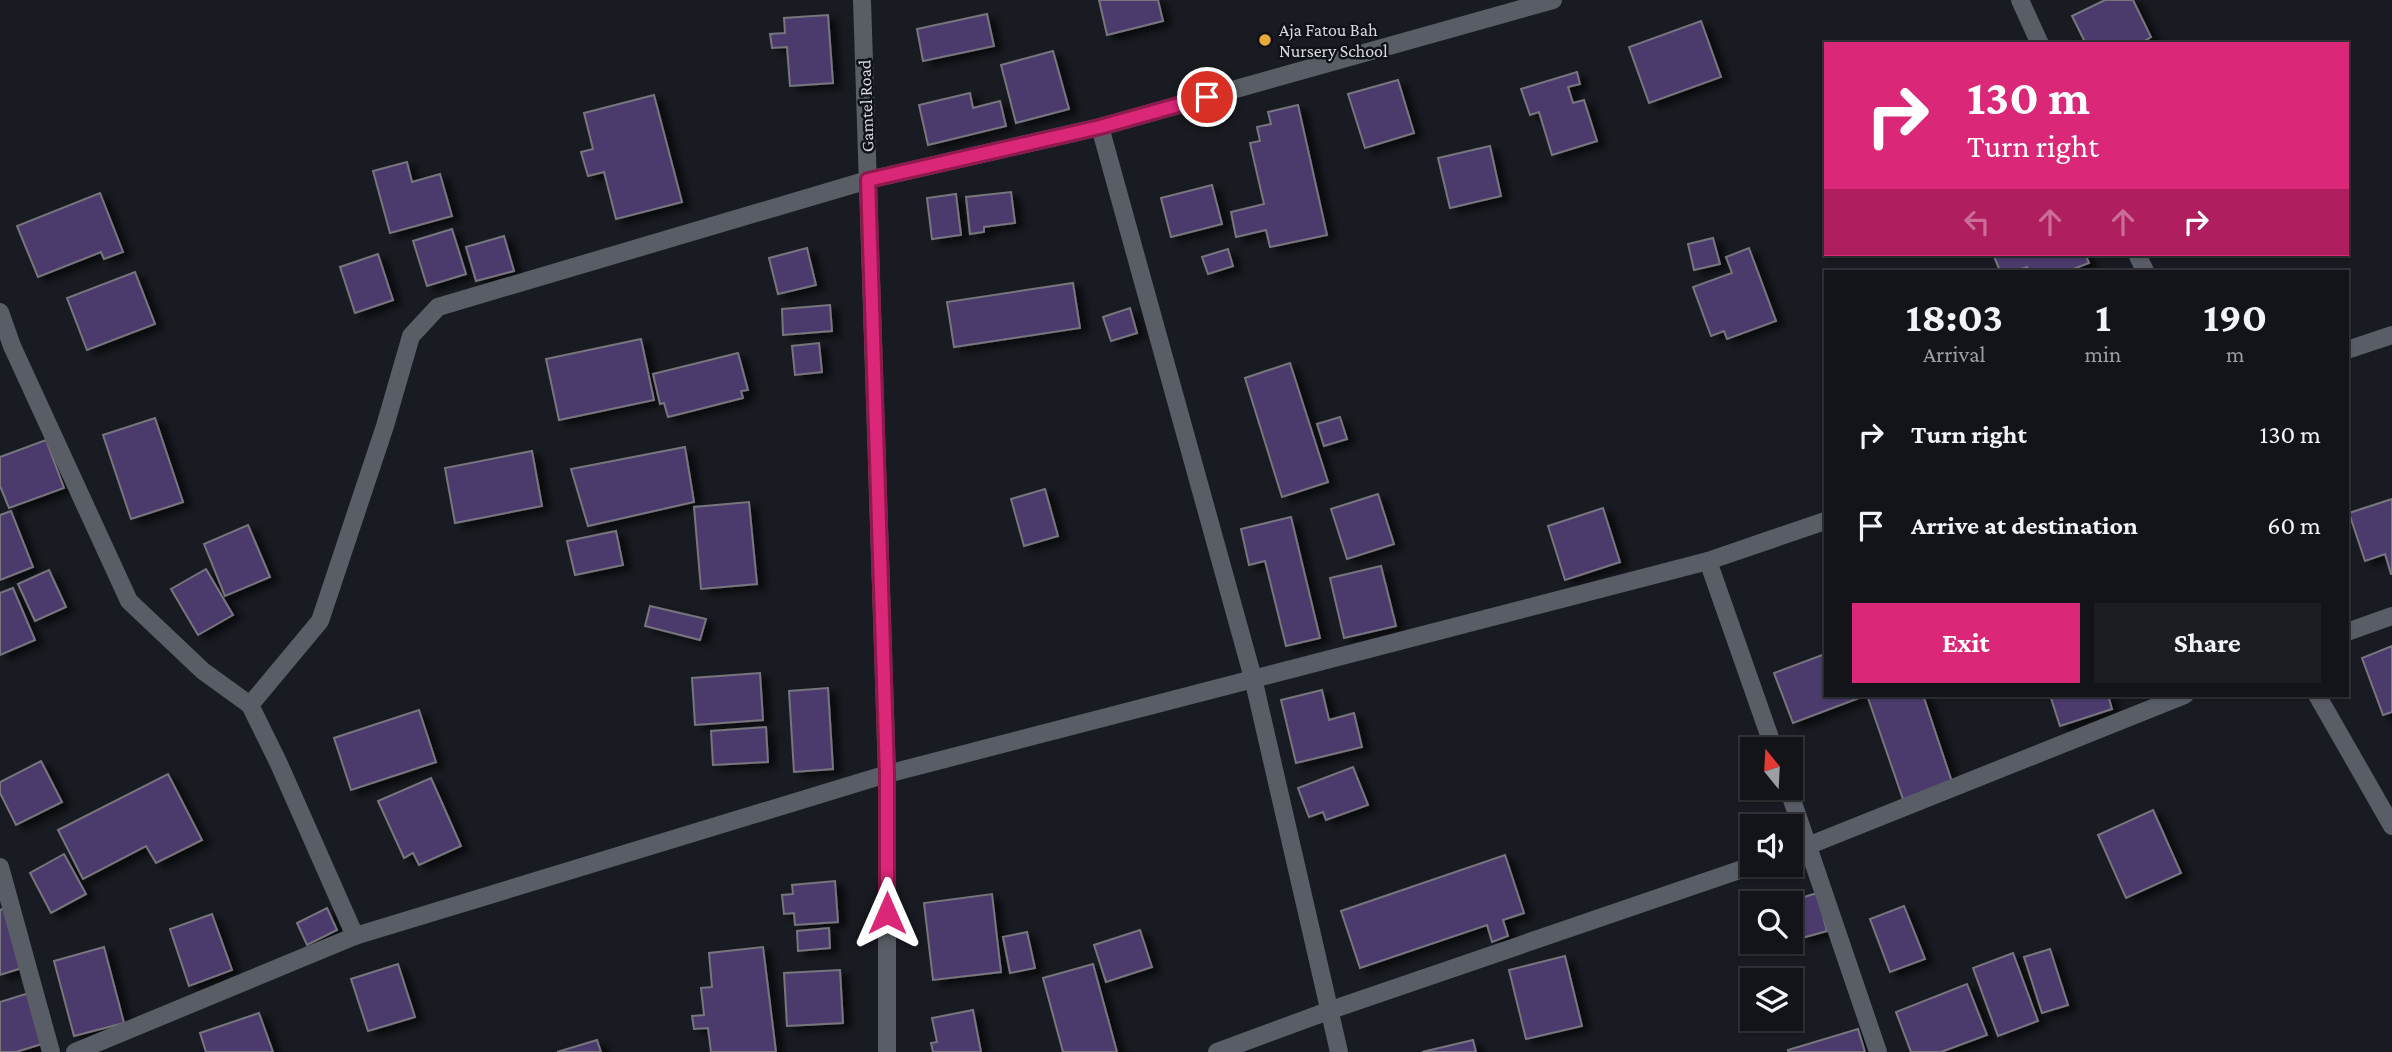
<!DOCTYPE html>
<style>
:root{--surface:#121419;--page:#1b1d22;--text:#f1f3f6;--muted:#9c9ea2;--line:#313338;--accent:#db2777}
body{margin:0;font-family:"Crimson Pro",serif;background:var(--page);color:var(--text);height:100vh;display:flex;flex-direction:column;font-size:26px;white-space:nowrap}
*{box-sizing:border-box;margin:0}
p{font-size:23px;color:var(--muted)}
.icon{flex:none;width:38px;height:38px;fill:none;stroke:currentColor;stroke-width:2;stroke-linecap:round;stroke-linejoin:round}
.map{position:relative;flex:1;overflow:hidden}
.panel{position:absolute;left:1824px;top:270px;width:525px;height:427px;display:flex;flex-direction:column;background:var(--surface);border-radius:0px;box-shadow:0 2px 5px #0004,0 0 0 2px var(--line)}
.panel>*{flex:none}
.guide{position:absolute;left:1824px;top:42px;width:525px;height:214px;border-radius:0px;box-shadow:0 2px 5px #0004,0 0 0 2px var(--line);background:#db2777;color:#fff;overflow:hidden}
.needle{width:46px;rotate:342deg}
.tools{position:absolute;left:1740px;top:737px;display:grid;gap:14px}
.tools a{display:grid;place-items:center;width:63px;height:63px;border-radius:0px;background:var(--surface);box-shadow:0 2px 5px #0004,0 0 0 2px var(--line);font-size:35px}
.pin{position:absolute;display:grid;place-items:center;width:60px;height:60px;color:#fff;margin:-30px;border:4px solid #fff;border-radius:50%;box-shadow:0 2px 7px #0007}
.me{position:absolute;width:77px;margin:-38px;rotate:0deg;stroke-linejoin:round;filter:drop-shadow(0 0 5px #0008)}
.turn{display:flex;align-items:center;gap:24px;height:147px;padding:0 28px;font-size:32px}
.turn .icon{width:91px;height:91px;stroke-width:2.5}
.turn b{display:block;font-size:49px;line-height:60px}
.lanes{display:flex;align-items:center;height:66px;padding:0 28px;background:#0003;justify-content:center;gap:35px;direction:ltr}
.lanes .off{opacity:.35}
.eta{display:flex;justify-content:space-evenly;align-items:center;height:119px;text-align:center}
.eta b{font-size:42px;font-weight:700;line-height:49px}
.cta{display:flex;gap:14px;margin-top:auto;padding:14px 28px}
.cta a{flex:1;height:80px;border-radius:0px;background:var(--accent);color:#fff;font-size:28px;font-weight:700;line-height:80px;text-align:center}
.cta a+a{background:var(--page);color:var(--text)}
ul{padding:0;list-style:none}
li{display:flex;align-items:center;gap:21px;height:91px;padding:0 28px}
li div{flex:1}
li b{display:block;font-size:26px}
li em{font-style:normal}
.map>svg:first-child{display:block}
</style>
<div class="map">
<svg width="2392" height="1052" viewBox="0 0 2392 1052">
<defs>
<filter id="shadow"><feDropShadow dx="8" dy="4.5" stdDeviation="3.5" flood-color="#0009"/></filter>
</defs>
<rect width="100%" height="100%" fill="#181b21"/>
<g fill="#4c3a6d" stroke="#77757d" stroke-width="2" filter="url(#shadow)">
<polygon points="1099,0 1158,0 1163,21 1107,35"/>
<polygon points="2105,0 2133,0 2151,37 2139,44 2086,44 2072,16"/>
<polygon points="987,14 994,46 923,61 917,29"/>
<polygon points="828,15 833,83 790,86 787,47 772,48 770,34 785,33 784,18"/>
<polygon points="1701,21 1721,77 1649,103 1629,47"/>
<polygon points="1053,51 1069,109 1016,123 1001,65"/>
<polygon points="1577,72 1580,84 1568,87 1573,103 1584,100 1597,141 1552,155 1539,112 1530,115 1521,89"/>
<polygon points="1398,80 1414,133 1365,148 1348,94"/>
<polygon points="970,93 973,108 1000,101 1006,126 928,145 919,105"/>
<polygon points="654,95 682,202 616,219 604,172 588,176 581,152 593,149 584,113"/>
<polygon points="1298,105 1327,235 1270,247 1266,230 1236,237 1231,212 1264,204 1250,143 1260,141 1257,127 1271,124 1268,112"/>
<polygon points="1490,146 1501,196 1450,208 1438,158"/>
<polygon points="407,162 412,182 440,174 452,216 390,233 373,171"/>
<polygon points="1212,185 1222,224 1171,237 1161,198"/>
<polygon points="1011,192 1015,223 984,227 984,232 970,234 966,197"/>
<polygon points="100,193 123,252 104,259 101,252 38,277 17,226"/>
<polygon points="956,194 961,235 932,239 927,198"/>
<polygon points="452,229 466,274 427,286 413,241"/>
<polygon points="504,236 514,271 476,281 466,247"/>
<polygon points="1713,238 1720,264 1694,270 1688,244"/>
<polygon points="807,248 816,285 778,294 769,258"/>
<polygon points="1749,248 1776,321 1727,339 1724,331 1711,336 1693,287 1732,273 1726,257"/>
<polygon points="1228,249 1233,266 1208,274 1202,257"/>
<polygon points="378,254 393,300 355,313 340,267"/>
<polygon points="1993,254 2085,254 2089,263 2068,271 2029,271 2027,267 2016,271 2000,271"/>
<polygon points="135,272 155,324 87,350 67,298"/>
<polygon points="1073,283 1080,328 954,347 947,302"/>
<polygon points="830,305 832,331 783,335 782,309"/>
<polygon points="1130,308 1137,333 1111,341 1103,317"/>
<polygon points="641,339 654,400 559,420 546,359"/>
<polygon points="819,343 822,372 795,375 792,346"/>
<polygon points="738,353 748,390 741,391 743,398 668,417 664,403 660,404 653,374"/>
<polygon points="1290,363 1328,482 1282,497 1245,378"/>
<polygon points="1340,417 1347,439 1324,446 1317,424"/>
<polygon points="155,418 183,502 131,519 103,435"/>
<polygon points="46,440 64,488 9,508 0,486 0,457"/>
<polygon points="685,447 694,502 588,526 571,469"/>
<polygon points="532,451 542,506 455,523 445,468"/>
<polygon points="1045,489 1058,536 1024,546 1011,499"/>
<polygon points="1378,494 1394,544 1347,559 1331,509"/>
<polygon points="2392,499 2392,574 2391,574 2385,554 2365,561 2349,513"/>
<polygon points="749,502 757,584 701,589 694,507"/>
<polygon points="1603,508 1620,562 1565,580 1548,526"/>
<polygon points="11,511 33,567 0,580 0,515"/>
<polygon points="1291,517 1320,638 1286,646 1265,561 1249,565 1241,529"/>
<polygon points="248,525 270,577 225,596 204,544"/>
<polygon points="616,531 623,565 575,575 567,541"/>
<polygon points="1381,566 1396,626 1344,638 1330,578"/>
<polygon points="206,569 233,615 198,635 171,589"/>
<polygon points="49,570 66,607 35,621 18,584"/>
<polygon points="13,588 35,640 0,655 0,593"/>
<polygon points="650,606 706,619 700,640 645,626"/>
<polygon points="2392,646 2392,712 2383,715 2362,658"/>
<polygon points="1825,654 1825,695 1867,695 1793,723 1774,673"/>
<polygon points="760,673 763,720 695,725 692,678"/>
<polygon points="828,688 833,769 794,772 789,691"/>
<polygon points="1322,690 1329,720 1354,713 1362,747 1296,763 1281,700"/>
<polygon points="1877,695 1923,695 1953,785 1904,802 1868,698"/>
<polygon points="2050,695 2108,695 2112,709 2060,726"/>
<polygon points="419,710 436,762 351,790 334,738"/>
<polygon points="766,727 768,762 713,765 711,731"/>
<polygon points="41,761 62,802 16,825 0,793 0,782"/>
<polygon points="1353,767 1368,805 1326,820 1323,812 1309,817 1298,788"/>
<polygon points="168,774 202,840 156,863 146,846 83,879 58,830"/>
<polygon points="431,778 461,846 419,865 413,853 404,858 378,801"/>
<polygon points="2153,810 2181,873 2126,898 2098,835"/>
<polygon points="64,854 86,894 51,913 30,873"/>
<polygon points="1505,855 1524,913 1503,920 1508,936 1492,942 1487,925 1360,968 1341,911"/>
<polygon points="835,881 838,922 795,925 794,913 784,914 782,895 793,894 792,885"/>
<polygon points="1817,893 1827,931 1802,938 1791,901"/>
<polygon points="992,894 1001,972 933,980 924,903"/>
<polygon points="1904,906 1925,959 1890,972 1870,919"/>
<polygon points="5,908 25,967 0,975 0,910"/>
<polygon points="327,908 337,930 307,945 297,923"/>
<polygon points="212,914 232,970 189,986 170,929"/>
<polygon points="829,928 830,948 798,951 797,931"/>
<polygon points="1140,930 1152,967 1106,982 1094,945"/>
<polygon points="1027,932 1035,968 1010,973 1003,937"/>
<polygon points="104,947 124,1023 74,1036 54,961"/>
<polygon points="763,947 776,1052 711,1052 708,1028 694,1029 692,1016 704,1015 701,988 712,987 709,953"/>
<polygon points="2050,949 2068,1005 2042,1013 2024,957"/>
<polygon points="2013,953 2038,1021 1998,1036 1973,968"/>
<polygon points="1565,956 1582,1026 1526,1039 1509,970"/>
<polygon points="398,964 415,1017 368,1031 351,979"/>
<polygon points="1093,964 1117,1052 1063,1052 1043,978"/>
<polygon points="840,970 843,1023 787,1026 784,973"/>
<polygon points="1967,984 1987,1035 1941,1052 1911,1052 1896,1012"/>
<polygon points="29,993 45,1043 16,1052 0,1052 0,1002"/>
<polygon points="973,1010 981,1052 933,1052 931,1043 937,1042 932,1018"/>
<polygon points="259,1013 273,1052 206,1052 200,1033"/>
<polygon points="1858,1029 1865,1052 1788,1052 1788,1050"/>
<polygon points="597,1040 601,1052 557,1052"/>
<polygon points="1473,1040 1476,1052 1422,1052"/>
</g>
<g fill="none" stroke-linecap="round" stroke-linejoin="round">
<g stroke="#595d65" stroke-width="18">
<polyline points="862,0 887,774 887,1052"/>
<polyline points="2020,0 2040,44"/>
<polyline points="1100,127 1253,678 1339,1052"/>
<polyline points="2137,254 2145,271"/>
<polyline points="0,312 12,346 129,601 203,671 250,705 279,764 355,936"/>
<polyline points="2347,350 2392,335"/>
<polyline points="1708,561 1774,749"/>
<polyline points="2347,632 2392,616"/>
<polyline points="2317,695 2392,826"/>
<polyline points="250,705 320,621 385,426 411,336 438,307 868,180 1100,127 1553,0"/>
<polyline points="1788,788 1878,1052"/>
<polyline points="1790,853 2185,695"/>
<polyline points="0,867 51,1052"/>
<polyline points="75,1052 355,936 887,774 1708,561 1825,521"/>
<polyline points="1217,1052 1328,1011 1757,864"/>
</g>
</g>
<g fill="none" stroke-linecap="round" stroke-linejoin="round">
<defs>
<polyline id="route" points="887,913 887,774 868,180 1100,127 1207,97"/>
</defs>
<use href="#route" stroke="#8e194d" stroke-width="18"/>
<use href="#route" stroke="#db2777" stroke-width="12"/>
</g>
<circle fill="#e9aa38" stroke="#0f1218" stroke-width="2.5" cx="1265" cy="40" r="7"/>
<g text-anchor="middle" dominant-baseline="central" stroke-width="5" stroke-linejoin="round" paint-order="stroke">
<g font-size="18" fill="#d7d9dd" stroke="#0f1218" text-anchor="start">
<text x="1279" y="30">Aja Fatou Bah<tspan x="1279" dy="21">Nursery School</tspan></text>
</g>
<g font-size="18" fill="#d7d9dd" stroke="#0f1218">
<text transform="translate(866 106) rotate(-92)">Gamtel Road</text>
</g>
</g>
</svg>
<div class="tools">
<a><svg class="needle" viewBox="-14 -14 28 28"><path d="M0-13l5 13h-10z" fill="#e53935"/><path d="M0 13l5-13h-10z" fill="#9c9ea2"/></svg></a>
<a><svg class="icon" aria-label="sound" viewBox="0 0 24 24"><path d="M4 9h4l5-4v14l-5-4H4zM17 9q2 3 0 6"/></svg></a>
<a><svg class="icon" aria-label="search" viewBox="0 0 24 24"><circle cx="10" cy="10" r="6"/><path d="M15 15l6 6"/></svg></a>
<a><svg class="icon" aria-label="layers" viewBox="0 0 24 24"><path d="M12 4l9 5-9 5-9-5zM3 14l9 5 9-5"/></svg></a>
</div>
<div class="pin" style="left:1207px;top:97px;background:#d93025"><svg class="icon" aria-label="arrive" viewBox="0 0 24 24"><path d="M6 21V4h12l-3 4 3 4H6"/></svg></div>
<svg class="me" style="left:887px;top:913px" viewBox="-20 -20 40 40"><path d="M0-17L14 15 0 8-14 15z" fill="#db2777" stroke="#fff" stroke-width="4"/></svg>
<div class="guide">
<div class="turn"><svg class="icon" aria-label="right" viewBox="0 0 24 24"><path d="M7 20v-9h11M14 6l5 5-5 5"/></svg><div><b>130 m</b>Turn right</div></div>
<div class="lanes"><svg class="icon off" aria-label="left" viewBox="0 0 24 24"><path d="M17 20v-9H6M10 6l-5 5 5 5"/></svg><svg class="icon off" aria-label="ahead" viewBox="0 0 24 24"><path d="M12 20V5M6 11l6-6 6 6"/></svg><svg class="icon off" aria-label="ahead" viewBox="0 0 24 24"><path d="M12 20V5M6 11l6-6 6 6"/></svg><svg class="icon" aria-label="right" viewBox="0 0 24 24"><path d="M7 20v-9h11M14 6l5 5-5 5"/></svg></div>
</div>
<section class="panel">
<div class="eta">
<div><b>18:03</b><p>Arrival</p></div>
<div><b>1</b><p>min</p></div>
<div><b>190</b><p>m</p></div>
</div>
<ul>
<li><svg class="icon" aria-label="right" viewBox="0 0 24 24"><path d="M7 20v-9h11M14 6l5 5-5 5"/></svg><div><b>Turn right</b></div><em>130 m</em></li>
<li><svg class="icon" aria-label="arrive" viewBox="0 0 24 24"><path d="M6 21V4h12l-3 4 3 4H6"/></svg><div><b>Arrive at destination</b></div><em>60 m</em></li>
</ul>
<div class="cta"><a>Exit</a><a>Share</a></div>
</section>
</div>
